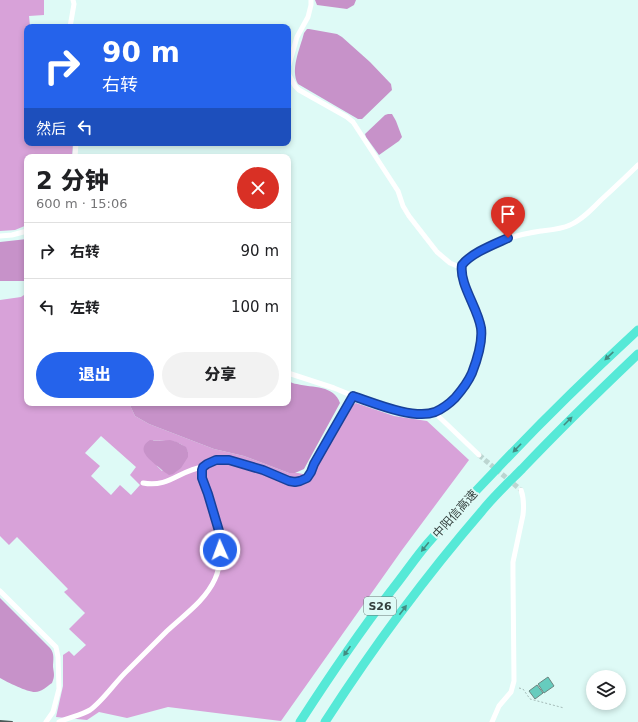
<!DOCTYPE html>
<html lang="zh">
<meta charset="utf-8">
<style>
:root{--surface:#fff;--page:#f2f2f2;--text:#202124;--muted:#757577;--line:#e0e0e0;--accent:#2563eb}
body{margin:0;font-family:"DejaVu Sans","Noto Sans SC",sans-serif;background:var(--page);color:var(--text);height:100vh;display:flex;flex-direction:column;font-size:15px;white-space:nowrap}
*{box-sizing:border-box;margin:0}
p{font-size:13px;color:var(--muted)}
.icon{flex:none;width:22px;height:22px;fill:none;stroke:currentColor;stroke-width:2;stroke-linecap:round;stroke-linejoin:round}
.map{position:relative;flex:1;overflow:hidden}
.side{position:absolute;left:24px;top:154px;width:267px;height:252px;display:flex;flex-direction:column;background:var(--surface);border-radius:8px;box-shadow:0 2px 6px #0003}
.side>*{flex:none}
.top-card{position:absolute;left:24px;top:24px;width:267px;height:122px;border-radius:8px;box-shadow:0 2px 6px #0003;background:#2563eb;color:#fff;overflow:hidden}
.fabs{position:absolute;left:586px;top:670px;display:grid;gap:8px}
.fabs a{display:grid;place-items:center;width:40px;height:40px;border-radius:50%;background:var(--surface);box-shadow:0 2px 6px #0003;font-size:20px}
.pin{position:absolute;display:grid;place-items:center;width:34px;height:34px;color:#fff;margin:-41px -17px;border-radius:50% 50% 50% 0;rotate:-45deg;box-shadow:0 0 4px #0007}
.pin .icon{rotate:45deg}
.me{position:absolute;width:44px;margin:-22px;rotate:358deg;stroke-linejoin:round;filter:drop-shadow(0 0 3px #0008)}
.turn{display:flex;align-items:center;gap:14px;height:84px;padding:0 12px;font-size:18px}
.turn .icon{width:52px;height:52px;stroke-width:2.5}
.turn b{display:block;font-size:28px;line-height:34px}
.then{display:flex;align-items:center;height:38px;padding:0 12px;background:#0003;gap:8px;font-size:15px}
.round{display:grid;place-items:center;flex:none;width:42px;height:42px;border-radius:21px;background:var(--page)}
.headline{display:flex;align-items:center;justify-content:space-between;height:68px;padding:0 12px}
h1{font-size:24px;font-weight:800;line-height:30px}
.primary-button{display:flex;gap:8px;margin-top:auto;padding:8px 12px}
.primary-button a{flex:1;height:46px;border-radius:24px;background:var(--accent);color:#fff;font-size:16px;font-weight:800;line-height:46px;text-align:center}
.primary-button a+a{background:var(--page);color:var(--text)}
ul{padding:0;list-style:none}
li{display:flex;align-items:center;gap:12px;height:56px;padding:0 12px;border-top:1px solid var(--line)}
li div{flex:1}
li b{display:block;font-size:15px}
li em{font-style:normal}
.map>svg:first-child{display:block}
</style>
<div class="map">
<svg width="638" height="722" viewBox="0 0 638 722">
<rect width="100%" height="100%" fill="#defaf6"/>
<g fill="#d8a2d9" fill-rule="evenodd">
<polygon points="0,0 44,0 44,15 29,16 30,26 38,26 38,27 27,27 27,143 73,143 72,157 27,157 27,225 15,230 0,231"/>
<path d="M27,293V403H129L135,416L149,424L214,449L244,456L289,473H298L312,476L350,406L356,403L394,416L427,421L469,460L402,550L281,721L168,707L127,718L99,712L87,720L56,717L63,686V655L69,651L74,656L86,645L69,629L85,613L64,592L68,589L17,537L9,545L0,536V300L21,297ZM101,436L136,467L130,475L140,485L131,495L120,485L111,495L91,476L100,466L85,453ZM153,440C167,443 180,437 188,452L162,471L157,466Z"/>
</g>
<g fill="#c792c9">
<polygon points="315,0 356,0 354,5 347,9 317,5"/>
<path d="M307,29H309L337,34L342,37L370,62L391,84L392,90L362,119H358L298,84C290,69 300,49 304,33Z"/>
<polygon points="388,114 392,114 396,121 402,137 399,141 379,155 366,137 365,134 385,115"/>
<polygon points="27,239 27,281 0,281 0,242"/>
<path d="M288,381C291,382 294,384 297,384C313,388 334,385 340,403L304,469L295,473H289L244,456L214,449L149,424L135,416L129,403H288Z"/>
<path d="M150,440L159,441L170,440L177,442L186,447L188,452V457L181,468L173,474L169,475C164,472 161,469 156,465C148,458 136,449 150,440Z"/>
<path d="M0,598L50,648C55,654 53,660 53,667C54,674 55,676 52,683C47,686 42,692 35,692C27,692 7,682 0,678Z"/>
</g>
<g fill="#66ccbe" stroke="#6b8580">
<polygon points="548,677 554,686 544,693 538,684"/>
<polygon points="537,685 543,693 535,699 529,691"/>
</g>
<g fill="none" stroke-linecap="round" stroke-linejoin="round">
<polyline stroke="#bcd5d1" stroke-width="5" stroke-dasharray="5 2.5" stroke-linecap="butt" points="479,455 521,490"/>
<polyline stroke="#a5bbb8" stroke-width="1" stroke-dasharray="2 2" stroke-linecap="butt" points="519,688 523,689 530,699 564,708"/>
<g stroke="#fff" stroke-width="5">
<polyline points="311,0 311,5 308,17 297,37 288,68 289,75 295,86 299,90 347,117 353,122 398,191 403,206 409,216 437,252 450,263 462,268"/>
<polyline points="70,27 74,4 73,0"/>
<polyline points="75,157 76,143"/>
<polyline points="0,236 12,235 27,231"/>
<path d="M288,373C303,378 319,383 334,388C361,399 405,419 433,412C447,409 465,388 471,375C478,359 484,338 478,320C476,311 472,303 469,294C467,289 463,283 462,277C461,273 461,266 464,263C467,259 472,256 476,254C498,240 515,235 541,231C550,230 562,229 570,225C582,220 592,209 601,200C613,189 626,177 638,165"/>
<polyline points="434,412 479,455"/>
<path d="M143,483C169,488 180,470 203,467"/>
<polyline points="0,591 56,647 58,657 59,689 53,712 46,722"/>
<path d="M59,722C69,717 80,716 90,710C103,701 116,681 128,670C141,657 154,644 167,631C184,615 205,601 215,579C221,567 221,545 219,531C216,519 213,505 208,493C205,485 200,479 201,470C202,466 207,464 210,463C229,455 255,467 272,474C277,476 283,480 289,481C294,483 301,481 306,478C312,474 315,463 318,457C329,436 341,416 353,396"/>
<path d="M492,722L499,706L511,692L514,681L513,577V562L523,515C524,506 524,498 521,490"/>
</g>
<g stroke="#56e9d7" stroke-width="9">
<path d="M300,722C329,677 359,633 391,591C404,575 415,558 428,543C449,519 470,497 492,474C539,424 588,376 638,330"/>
<path d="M325,722C372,649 425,577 482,511C494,496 508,483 522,469C559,430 598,392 638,354"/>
</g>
<polyline stroke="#4d5a58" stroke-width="2" points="0,721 12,722"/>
</g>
<defs><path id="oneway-solid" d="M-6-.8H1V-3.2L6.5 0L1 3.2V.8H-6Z"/></defs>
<g fill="#438c82">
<use href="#oneway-solid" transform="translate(609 356) rotate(137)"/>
<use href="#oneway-solid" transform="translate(568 421) rotate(-45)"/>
<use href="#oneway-solid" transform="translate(517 448) rotate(134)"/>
<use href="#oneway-solid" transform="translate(425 547) rotate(129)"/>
<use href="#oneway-solid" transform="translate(403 610) rotate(-53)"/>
<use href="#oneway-solid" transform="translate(347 651) rotate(125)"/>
</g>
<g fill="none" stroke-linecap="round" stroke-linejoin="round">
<defs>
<path id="route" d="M220,550L219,531L208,494L202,478V470L203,467L207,464L216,460H229L263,470L289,481L295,482L300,481L307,478L311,472L314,464L330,436L353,396C374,403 414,420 435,412C442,409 450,403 455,398C462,390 468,382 472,373C477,360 483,343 481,328C478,308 459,284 462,265C471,253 495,244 508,238"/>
</defs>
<use href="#route" stroke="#184099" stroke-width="10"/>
<use href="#route" stroke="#2563eb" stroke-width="7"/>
</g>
<g text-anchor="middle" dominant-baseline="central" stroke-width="4" stroke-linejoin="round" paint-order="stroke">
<rect fill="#defaf6" stroke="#677774" stroke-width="1" x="364" y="597" width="32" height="18" rx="3"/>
<g font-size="11" font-weight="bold" fill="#343f3d">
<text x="380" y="606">S26</text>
</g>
<g font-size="12" fill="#343f3d" stroke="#defaf6">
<text transform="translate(455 514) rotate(-48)">中阳信高速</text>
</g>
</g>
</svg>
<div class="fabs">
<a><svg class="icon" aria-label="layers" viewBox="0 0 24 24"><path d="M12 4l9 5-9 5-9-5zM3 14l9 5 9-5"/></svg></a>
</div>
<div class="pin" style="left:508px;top:238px;background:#d93025"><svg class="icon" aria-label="arrive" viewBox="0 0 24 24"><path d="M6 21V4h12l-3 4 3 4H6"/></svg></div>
<svg class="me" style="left:220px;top:550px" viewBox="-20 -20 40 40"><circle r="17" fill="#2563eb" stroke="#fff" stroke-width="3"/><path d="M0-11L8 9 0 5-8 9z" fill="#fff"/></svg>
<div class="top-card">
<div class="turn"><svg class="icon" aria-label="right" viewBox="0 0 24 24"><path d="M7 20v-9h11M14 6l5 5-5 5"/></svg><div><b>90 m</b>右转</div></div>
<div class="then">然后<svg class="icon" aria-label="left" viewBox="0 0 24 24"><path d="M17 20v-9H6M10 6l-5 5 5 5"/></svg></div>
</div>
<section class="side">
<div class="headline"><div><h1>2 分钟</h1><p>600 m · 15:06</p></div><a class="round" style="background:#d93025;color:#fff"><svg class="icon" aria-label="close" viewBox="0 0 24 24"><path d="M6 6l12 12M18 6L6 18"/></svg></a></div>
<ul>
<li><svg class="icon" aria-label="right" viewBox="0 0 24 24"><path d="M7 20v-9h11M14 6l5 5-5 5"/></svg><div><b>右转</b></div><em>90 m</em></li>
<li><svg class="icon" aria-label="left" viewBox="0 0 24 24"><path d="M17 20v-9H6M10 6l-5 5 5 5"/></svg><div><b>左转</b></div><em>100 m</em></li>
</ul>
<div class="primary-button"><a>退出</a><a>分享</a></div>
</section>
</div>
